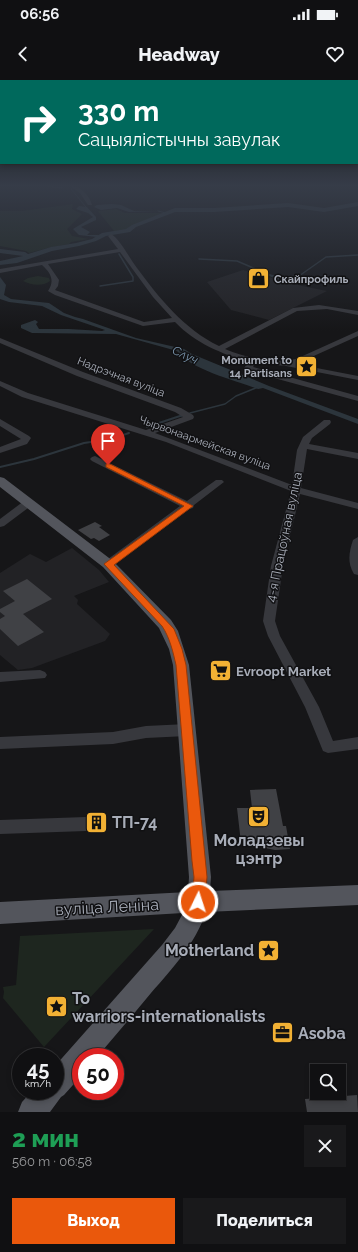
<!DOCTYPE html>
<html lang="ru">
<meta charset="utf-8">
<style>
:root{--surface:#101012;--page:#19191b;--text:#f1f3f6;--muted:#9c9d9f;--line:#303032;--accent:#ea580c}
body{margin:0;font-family:Raleway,sans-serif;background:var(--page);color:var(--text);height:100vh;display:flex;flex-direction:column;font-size:15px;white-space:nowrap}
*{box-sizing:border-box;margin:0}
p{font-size:13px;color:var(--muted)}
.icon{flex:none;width:22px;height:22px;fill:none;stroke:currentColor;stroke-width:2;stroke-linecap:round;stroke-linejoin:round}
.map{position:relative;height:1032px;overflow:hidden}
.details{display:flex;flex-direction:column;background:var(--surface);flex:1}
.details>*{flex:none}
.guide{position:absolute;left:0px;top:0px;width:358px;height:84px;box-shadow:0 2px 6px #0003,0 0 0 1px var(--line);background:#00695c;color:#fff;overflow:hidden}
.fabs{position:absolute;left:310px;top:984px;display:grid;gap:8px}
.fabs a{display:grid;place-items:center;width:36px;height:36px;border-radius:0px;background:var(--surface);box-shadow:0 2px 6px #0003,0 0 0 1px var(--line);font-size:20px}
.speed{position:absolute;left:12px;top:968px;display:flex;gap:8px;font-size:20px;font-weight:700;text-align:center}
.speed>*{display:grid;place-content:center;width:52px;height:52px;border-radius:50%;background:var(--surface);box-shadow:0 2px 6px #0003,0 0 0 1px var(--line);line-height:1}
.speed small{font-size:10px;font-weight:400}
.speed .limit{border:6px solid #d22;background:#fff;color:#111}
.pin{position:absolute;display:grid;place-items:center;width:34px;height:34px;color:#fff;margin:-41px -17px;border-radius:50% 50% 50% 0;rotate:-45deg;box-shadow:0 0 4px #0007}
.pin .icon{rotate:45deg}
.me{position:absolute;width:44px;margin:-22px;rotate:4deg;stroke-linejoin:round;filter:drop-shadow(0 0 3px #0008)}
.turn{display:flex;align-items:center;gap:14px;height:84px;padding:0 12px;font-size:18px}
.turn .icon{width:52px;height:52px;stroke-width:2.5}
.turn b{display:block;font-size:28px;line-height:34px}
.round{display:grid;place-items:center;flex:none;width:42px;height:42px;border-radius:0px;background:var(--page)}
.summary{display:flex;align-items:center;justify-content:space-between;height:68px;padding:0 12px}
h1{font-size:24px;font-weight:800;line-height:30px;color:#1e9e55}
.primary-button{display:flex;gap:8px;margin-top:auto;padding:8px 12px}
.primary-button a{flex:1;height:46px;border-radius:0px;background:var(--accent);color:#fff;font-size:16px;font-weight:800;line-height:46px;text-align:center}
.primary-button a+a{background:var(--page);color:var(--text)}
.status{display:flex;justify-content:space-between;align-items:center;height:28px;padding:0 20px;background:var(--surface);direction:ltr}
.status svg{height:11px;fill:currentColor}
header{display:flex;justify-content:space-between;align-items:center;height:52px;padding:0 12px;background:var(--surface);font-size:18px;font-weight:800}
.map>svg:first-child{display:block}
</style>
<div class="status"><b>06:56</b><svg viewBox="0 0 49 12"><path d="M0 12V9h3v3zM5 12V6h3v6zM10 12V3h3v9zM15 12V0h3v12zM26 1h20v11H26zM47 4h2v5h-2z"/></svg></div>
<header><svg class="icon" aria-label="back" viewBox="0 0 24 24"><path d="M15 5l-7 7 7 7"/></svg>Headway<svg class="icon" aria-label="heart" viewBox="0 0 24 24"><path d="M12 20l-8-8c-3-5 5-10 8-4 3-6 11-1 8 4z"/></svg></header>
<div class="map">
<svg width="358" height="1032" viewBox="0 0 358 1032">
<rect width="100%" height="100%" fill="#161618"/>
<g fill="#222225">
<polygon points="243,190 302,206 327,211 269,240 231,230 207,202"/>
<polygon points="72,468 99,490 109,502 74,516 78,520 77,524 110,554 105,561 32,588 18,590 0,575 0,493 30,474 46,482"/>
</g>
<g fill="#1e261f">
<polygon points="73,124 72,129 82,134 67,149 72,156 89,159 71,162 69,164 48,168 29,173 26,171 0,166 0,131 22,131"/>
<polygon points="116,129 125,133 163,133 125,150 114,151 98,131"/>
<path d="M38,196L49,198L50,201C42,207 31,205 23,201L28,198Z"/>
<polygon points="154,849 44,967 3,918 4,912 3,907 16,905 20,856"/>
</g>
<g fill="#2c353c">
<polygon points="112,124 121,125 134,131 159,131 129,132 117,128 101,130 94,127 97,125"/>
<polygon points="79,126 87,127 96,137 96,140 81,147 90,152 87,155 99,155 97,157 79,155 73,149 93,137 88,133 76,129"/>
<path d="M258,190C265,192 273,196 280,196C290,196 296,194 305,200L304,202L306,204L283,201L255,191Z"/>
<path d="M0,197L6,205L4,215L11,219L49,223L64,233L75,237L83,239L136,258L184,269L192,274L269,306L358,339V344L263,308L258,309C237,301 189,289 177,271L116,254L32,253L21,248V245L35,240L38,242L36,244L39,249H69L102,251L105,250L61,235L42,226L9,222L0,219Z"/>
</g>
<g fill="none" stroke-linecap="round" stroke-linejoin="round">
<g stroke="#2c353c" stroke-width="1">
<polyline points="47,106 62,108"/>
<polyline points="73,109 71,109 86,127"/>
<polyline points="158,131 166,133"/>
</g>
<g stroke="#2c353c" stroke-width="1.5">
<polyline points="199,179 237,181 258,190"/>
<polyline points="299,196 326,177 358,175"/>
<polyline points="100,206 133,201 133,197 119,174"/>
<polyline points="190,333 225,324 236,316 258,307"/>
<polyline points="181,336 183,335"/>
</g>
<g stroke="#2c353c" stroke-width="2">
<polyline points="147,347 183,335"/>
<polyline points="0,387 34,379 84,363 111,359 129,353"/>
</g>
<polygon fill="#2c353c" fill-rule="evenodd" points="358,122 358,126 324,132 288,127 214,132 175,132 136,147 130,152 106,156 96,161 79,166 52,171 17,183 0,185 0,181 23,176 0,173 0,169 25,172 28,174 51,167 76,163 92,159 102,153 126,149 132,145 175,128 214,128 288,123 324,128"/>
</g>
<g fill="#404145">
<polygon points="95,442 102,446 99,447 110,455 99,461 94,458 91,459 78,450"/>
<polygon points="27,499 52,519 23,534 44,552 18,566 0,549 0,539 5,536 0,532 0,529 15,521 3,511"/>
<polygon points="276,709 283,746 286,746 290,769 275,770 241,763 237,728 252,728 250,710"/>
<polygon points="91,736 103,736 102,747 94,747 95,743"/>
<polygon points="357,1015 358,1032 307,1032 305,1019"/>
</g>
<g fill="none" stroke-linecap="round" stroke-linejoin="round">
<g fill="#37383d" fill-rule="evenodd">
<path d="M70,106C81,106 90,116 92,125H88L80,113Z"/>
<path d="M111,154C120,159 130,179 137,188C160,219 184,249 219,266L293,228L319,225L358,231V235L327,229L297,231L225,269C247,278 272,284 296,279L358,251V256L296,284L358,296V300L286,286L256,283L253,287L358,316V321L245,290L244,288L249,282C222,274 195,263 175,242L143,246L55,215L48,211C55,201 51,193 42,185L0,193V189L118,169L108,156ZM120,172L153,217L172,238L144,242L55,210L58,206L59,200L48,184Z"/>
<polygon points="0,258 83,292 181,328 193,335 194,337 193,339 155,353 292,405 297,370 303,357 324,340 330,340 331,342 330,344 312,358 309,364 358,373 358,379 307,369 301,408 358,423 358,429 300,414 283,486 275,541 280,556 319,627 333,661 358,657 358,669 328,673 323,671 305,627 268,556 263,541 271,486 291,411 166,362 22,317 0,306 0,301 28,313 146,350 183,337 175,332 77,296 0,263"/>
<polygon points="0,339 29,356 31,358 27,364 0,373 0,367 21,359 0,346"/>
<polygon points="95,376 187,421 216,400 222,400 224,402 194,425 193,428 189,429 112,486 104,486 102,484 104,482 180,426 92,381 90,379 92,377"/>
<polygon points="28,420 32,421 33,423 32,425 4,446 0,447 0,439 24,421"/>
<path d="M358,457V495L354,494C347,483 349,472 353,460Z"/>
<polygon points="40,590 45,592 47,595 45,598 0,602 0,592"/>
<polygon points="187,644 192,646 194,650 192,654 187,656 146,658 113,664 0,669 0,657 113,652 146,646"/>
<polygon points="86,737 92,739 94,744 92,749 86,751 0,754 0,740"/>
</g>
<path fill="#53555c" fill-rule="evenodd" d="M0,397L4,398L113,481L171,540L178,551L189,585L211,797L210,811L358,805V825L206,832C195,864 173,888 151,913C133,935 115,956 97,977H81V996L64,1015L61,1017L50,1032H18L22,1022L32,1011H55V986L162,865L175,848L183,833L0,844V822L188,812L189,797L173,585L169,569L159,548L103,487L0,407Z"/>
</g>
<linearGradient id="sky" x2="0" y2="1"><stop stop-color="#0c0c0d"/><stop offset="0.42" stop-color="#363c48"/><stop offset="1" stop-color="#363c48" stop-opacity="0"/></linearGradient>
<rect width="358" height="251" fill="url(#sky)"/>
<path fill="#ea580c" stroke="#983908" d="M108,383L193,426L114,485L174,549L182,569L186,585L207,797L205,822L203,826L198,828L194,826L192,822L194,797L192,781L176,585C173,572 170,558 162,546L104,484L184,426L106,387V384Z"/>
<defs>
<symbol id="shop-square" viewBox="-11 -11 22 22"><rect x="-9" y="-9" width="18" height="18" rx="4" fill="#f2b134" stroke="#111113"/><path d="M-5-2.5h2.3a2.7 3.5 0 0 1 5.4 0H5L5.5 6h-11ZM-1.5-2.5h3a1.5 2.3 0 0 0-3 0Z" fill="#111"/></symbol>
<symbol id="sight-square" viewBox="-11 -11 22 22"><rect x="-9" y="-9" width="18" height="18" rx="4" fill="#f2b134" stroke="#111113"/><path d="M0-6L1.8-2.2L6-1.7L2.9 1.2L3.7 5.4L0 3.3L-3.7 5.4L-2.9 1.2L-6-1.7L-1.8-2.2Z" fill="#111"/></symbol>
<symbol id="supermarket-square" viewBox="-11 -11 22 22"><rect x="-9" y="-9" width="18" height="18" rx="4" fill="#f2b134" stroke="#111113"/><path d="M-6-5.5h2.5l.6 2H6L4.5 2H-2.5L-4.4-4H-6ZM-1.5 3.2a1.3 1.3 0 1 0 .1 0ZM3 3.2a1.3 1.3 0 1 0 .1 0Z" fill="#111"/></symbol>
<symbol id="theatre-square" viewBox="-11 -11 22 22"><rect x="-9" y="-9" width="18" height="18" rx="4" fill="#f2b134" stroke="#111113"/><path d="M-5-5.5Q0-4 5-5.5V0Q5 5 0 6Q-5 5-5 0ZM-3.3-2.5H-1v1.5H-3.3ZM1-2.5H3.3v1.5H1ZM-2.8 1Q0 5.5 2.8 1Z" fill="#111"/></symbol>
<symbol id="building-square" viewBox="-11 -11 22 22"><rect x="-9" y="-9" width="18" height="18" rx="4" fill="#f2b134" stroke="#111113"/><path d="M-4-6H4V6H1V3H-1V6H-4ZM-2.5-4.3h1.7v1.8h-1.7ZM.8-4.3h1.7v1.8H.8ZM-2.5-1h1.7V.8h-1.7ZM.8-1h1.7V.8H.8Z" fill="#111"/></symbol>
<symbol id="office-square" viewBox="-11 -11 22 22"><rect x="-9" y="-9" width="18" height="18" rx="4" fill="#f2b134" stroke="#111113"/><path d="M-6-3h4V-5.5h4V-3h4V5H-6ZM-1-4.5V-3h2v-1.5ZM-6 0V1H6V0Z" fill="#111"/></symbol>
</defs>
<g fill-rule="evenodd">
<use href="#shop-square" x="246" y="186" width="25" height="25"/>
<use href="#sight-square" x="294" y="274" width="25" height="25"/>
<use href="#supermarket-square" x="208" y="578" width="25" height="25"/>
<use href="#theatre-square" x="246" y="724" width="25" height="25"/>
<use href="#building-square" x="84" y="730" width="25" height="25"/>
<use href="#sight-square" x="256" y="858" width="25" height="25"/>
<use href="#sight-square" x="44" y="914" width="25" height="25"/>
<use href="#office-square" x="270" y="940" width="25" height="25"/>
</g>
<g text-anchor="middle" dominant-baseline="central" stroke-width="3" stroke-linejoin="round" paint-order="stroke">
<g font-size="11" font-weight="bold" fill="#a8adb8" stroke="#111113" text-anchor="start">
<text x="274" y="199">Скайпрофиль</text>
<text x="292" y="280" text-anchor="end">Monument to<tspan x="292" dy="13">14 Partisans</tspan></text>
</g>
<g font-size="11" fill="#a8adb8" stroke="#111113">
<text transform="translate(121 297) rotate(21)">Надрэчная вуліца</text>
<text transform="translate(205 363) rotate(20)">Чырвонаармейская вуліца</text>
</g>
<g font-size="12" font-style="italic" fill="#7f9bb3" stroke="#111113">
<text transform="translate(185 275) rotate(25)">Случ</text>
</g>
<g font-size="13" fill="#a8adb8" stroke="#111113">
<text transform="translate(284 457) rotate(-78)">4-я Працоўная вуліца</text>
</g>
<g font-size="13" font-weight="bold" fill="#a8adb8" stroke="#111113" text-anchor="start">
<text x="236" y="591">Evroopt Market</text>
</g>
<g font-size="16" font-weight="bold" fill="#a8adb8" stroke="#111113" text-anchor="start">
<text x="112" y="742">ТП-74</text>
<text x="259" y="760" text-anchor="middle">Моладзевы<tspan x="259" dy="18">цэнтр</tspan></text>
<text x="254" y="870" text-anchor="end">Motherland</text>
<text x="72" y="918">To<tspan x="72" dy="18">warriors-internationalists</tspan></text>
<text x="298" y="953">Asoba</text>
</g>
<g font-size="16" fill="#a8adb8" stroke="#111113">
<text transform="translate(107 827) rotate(-3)">вуліца Леніна</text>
</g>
</g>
</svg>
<div class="fabs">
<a><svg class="icon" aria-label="search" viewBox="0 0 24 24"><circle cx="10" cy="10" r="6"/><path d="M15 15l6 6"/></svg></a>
</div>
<div class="speed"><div>45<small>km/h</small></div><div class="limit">50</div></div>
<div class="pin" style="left:108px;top:385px;background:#d93025"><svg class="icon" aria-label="arrive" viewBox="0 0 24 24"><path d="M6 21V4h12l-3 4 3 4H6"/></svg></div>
<svg class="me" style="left:198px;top:822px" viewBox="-20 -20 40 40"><circle r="17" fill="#ea580c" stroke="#fff" stroke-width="3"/><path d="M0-11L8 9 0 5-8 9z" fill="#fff"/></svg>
<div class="guide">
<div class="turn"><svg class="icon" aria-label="right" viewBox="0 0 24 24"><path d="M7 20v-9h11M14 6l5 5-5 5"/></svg><div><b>330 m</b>Сацыялістычны завулак</div></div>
</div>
</div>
<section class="details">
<div class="summary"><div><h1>2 мин</h1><p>560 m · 06:58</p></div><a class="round"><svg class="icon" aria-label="close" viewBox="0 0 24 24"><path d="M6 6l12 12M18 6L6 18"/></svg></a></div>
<div class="primary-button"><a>Выход</a><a>Поделиться</a></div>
</section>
